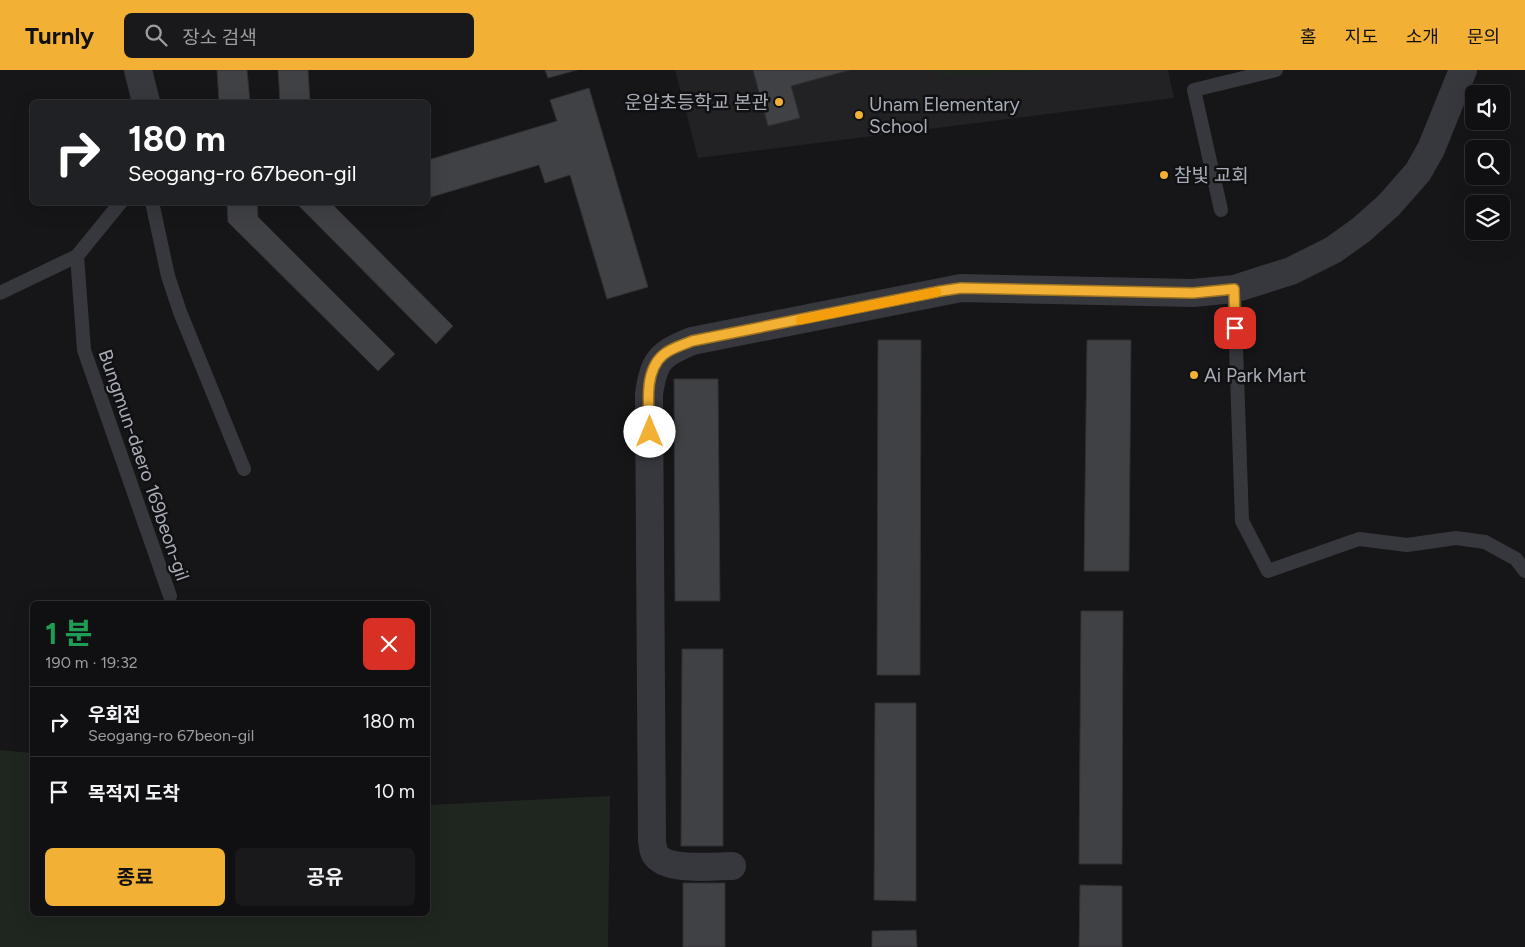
<!DOCTYPE html>
<html lang="ko">
<meta charset="utf-8">
<style>
:root{--surface:#101012;--page:#19191b;--text:#f1f3f6;--muted:#9c9d9f;--line:#303032;--accent:#f2b134}
body{margin:0;font-family:Figtree,"Noto Sans KR",sans-serif;background:var(--page);color:var(--text);height:100vh;display:flex;flex-direction:column;font-size:19px;white-space:nowrap}
*{box-sizing:border-box;margin:0}
p{font-size:16px;color:var(--muted)}
.icon{flex:none;width:28px;height:28px;fill:none;stroke:currentColor;stroke-width:2;stroke-linecap:round;stroke-linejoin:round}
.map{position:relative;flex:1;overflow:hidden}
.details{position:absolute;left:30px;top:531px;width:400px;height:315px;display:flex;flex-direction:column;background:var(--surface);border-radius:8px;box-shadow:0 5px 20px #0002,0 0 0 1px var(--line)}
.details>*{flex:none}
.top-card{position:absolute;left:30px;top:30px;width:400px;height:105px;border-radius:8px;box-shadow:0 5px 20px #0002,0 0 0 1px var(--line);background:#202124;color:#fff;overflow:hidden}
.buttons{position:absolute;left:1465px;top:15px;display:grid;gap:10px}
.buttons a{display:grid;place-items:center;width:45px;height:45px;border-radius:8px;background:var(--surface);box-shadow:0 5px 20px #0002,0 0 0 1px var(--line);font-size:25px}
.pin{position:absolute;display:grid;place-items:center;width:42px;height:42px;color:#fff;margin:-21px;border-radius:10px;box-shadow:0 2px 8px #0006}
.me{position:absolute;width:55px;margin:-28px;rotate:0deg;stroke-linejoin:round;filter:drop-shadow(0 0 4px #0008)}
.turn{display:flex;align-items:center;gap:18px;height:105px;padding:0 15px;font-size:22px}
.turn .icon{width:65px;height:65px;stroke-width:2.5}
.turn b{display:block;font-size:35px;line-height:42px}
.round{display:grid;place-items:center;flex:none;width:52px;height:52px;border-radius:8px;background:var(--page)}
.headline{display:flex;align-items:center;justify-content:space-between;height:85px;padding:0 15px}
h1{font-size:30px;font-weight:700;line-height:38px;color:#1e9e55}
.button{display:flex;gap:10px;margin-top:auto;padding:10px 15px}
.button a{flex:1;height:58px;border-radius:8px;background:var(--accent);color:#111;font-size:20px;font-weight:700;line-height:58px;text-align:center}
.button a+a{background:var(--page);color:var(--text)}
ul{padding:0;list-style:none}
li{display:flex;align-items:center;gap:15px;height:70px;padding:0 15px;border-top:1px solid var(--line)}
li div{flex:1}
li b{display:block;font-size:19px}
li em{font-style:normal}
header{display:flex;align-items:center;gap:30px;box-sizing:border-box;height:70px;padding:0 25px;background:var(--accent);color:#111}
header strong{font-size:24px}
nav{display:flex;gap:28px;margin-inline-start:auto;font-size:18px}
.search{width:350px;height:45px;background:var(--page);display:flex;align-items:center;gap:12px;box-sizing:border-box;padding:0 18px;border-radius:8px;color:var(--muted);font-size:19px}
.map>svg:first-child{display:block}
</style>
<header>
<strong>Turnly</strong>
<div class="search"><svg class="icon" aria-label="search" viewBox="0 0 24 24"><circle cx="10" cy="10" r="6"/><path d="M15 15l6 6"/></svg>장소 검색</div>
<nav><a>홈</a><a>지도</a><a>소개</a><a>문의</a></nav>
</header>
<div class="map">
<svg width="1525" height="877" viewBox="0 0 1525 877">
<rect width="100%" height="100%" fill="#161618"/>
<polygon fill="#222225" points="675,0 1168,0 1174,28 698,88"/>
<g fill="#1e261f">
<polygon points="937,0 1046,0 939,6"/>
<polygon points="0,680 32,683 32,844 428,844 428,735 610,726 608,877 0,877"/>
</g>
<g fill="#404145" stroke="#303034">
<polygon points="217,0 247,0 250,32 219,32"/>
<polygon points="278,0 308,0 310,32 280,32"/>
<polygon points="545,0 577,0 548,8"/>
<polygon points="753,0 850,0 791,16 800,48 768,56"/>
<polygon points="589,18 648,217 607,229 570,105 545,113 539,95 428,128 428,90 557,51 550,30"/>
<polygon points="227,132 257,132 258,147 395,284 378,301 228,152"/>
<polygon points="295,132 330,132 453,256 436,274"/>
<polygon points="878,270 921,270 920,605 877,605"/>
<polygon points="1087,270 1131,270 1129,501 1084,501"/>
<polygon points="674,309 718,309 720,531 675,531"/>
<polygon points="1081,541 1123,541 1122,794 1079,794"/>
<polygon points="682,579 723,579 723,776 681,776"/>
<polygon points="875,633 916,633 916,831 874,830"/>
<rect x="683" y="813" width="42" height="64"/>
<polygon points="1080,815 1122,816 1122,877 1079,877"/>
<polygon points="916,860 917,877 872,877 872,861"/>
</g>
<g fill="none" stroke-linecap="round" stroke-linejoin="round">
<g stroke="#37383d" stroke-width="14">
<polyline points="121,132 77,186 84,280 170,526"/>
<polyline points="152,132 168,206 180,242 244,399"/>
<polyline points="1221,140 1194,20 1276,0"/>
<polyline points="1234,219 1242,451 1268,501 1359,469 1407,475 1456,468 1485,472 1516,489 1525,501"/>
<polyline points="0,223 77,186"/>
</g>
<g stroke="#37383d" stroke-width="28">
<polyline points="138,0 146,32"/>
<path d="M732,796C714,796 666,802 655,784C653,781 653,775 652,772L649,324C654,289 661,284 692,271L961,218L1193,223L1234,219L1291,201L1333,180L1361,160L1389,135L1418,102L1431,79L1463,0"/>
</g>
</g>
<g fill="none" stroke-linecap="round" stroke-linejoin="round">
<defs>
<path id="route" d="M650,362C649,338 643,302 663,285C671,278 683,275 692,271L941,221L961,218L1193,223L1234,219L1235,258"/>
</defs>
<use href="#route" stroke="#9d7322" stroke-width="12"/>
<use href="#route" stroke="#f2b134" stroke-width="9"/>
<polyline stroke="#f59e0b" stroke-width="9" points="800,250 937,222"/>
</g>
<g fill="#f2b134" stroke="#111113" stroke-width="2">
<circle cx="779" cy="32" r="5"/>
<circle cx="859" cy="45" r="5"/>
<circle cx="1164" cy="105" r="5"/>
<circle cx="1194" cy="305" r="5"/>
</g>
<g text-anchor="middle" dominant-baseline="central" stroke-width="5" stroke-linejoin="round" paint-order="stroke">
<g font-size="19" fill="#a8adb8" stroke="#111113" text-anchor="start">
<text x="769" y="32" text-anchor="end">운암초등학교 본관</text>
<text x="869" y="34">Unam Elementary<tspan x="869" dy="22">School</tspan></text>
<text x="1174" y="105">참빛 교회</text>
<text x="1204" y="305">Ai Park Mart</text>
</g>
<g font-size="19" fill="#a8adb8" stroke="#111113">
<text transform="translate(144 395) rotate(71)">Bungmun-daero 169beon-gil</text>
</g>
</g>
</svg>
<div class="buttons">
<a><svg class="icon" aria-label="sound" viewBox="0 0 24 24"><path d="M4 9h4l5-4v14l-5-4H4zM17 9q2 3 0 6"/></svg></a>
<a><svg class="icon" aria-label="search" viewBox="0 0 24 24"><circle cx="10" cy="10" r="6"/><path d="M15 15l6 6"/></svg></a>
<a><svg class="icon" aria-label="layers" viewBox="0 0 24 24"><path d="M12 4l9 5-9 5-9-5zM3 14l9 5 9-5"/></svg></a>
</div>
<div class="pin" style="left:1235px;top:258px;background:#d93025"><svg class="icon" aria-label="arrive" viewBox="0 0 24 24"><path d="M6 21V4h12l-3 4 3 4H6"/></svg></div>
<svg class="me" style="left:650px;top:362px" viewBox="-20 -20 40 40"><circle r="19" fill="#fff"/><path d="M0-13L10 11 0 6-10 11z" fill="#f2b134"/></svg>
<div class="top-card">
<div class="turn"><svg class="icon" aria-label="right" viewBox="0 0 24 24"><path d="M7 20v-9h11M14 6l5 5-5 5"/></svg><div><b>180 m</b>Seogang-ro 67beon-gil</div></div>
</div>
<section class="details">
<div class="headline"><div><h1>1 분</h1><p>190 m · 19:32</p></div><a class="round" style="background:#d93025;color:#fff"><svg class="icon" aria-label="close" viewBox="0 0 24 24"><path d="M6 6l12 12M18 6L6 18"/></svg></a></div>
<ul>
<li><svg class="icon" aria-label="right" viewBox="0 0 24 24"><path d="M7 20v-9h11M14 6l5 5-5 5"/></svg><div><b>우회전</b><p>Seogang-ro 67beon-gil</p></div><em>180 m</em></li>
<li><svg class="icon" aria-label="arrive" viewBox="0 0 24 24"><path d="M6 21V4h12l-3 4 3 4H6"/></svg><div><b>목적지 도착</b></div><em>10 m</em></li>
</ul>
<div class="button"><a>종료</a><a>공유</a></div>
</section>
</div>
